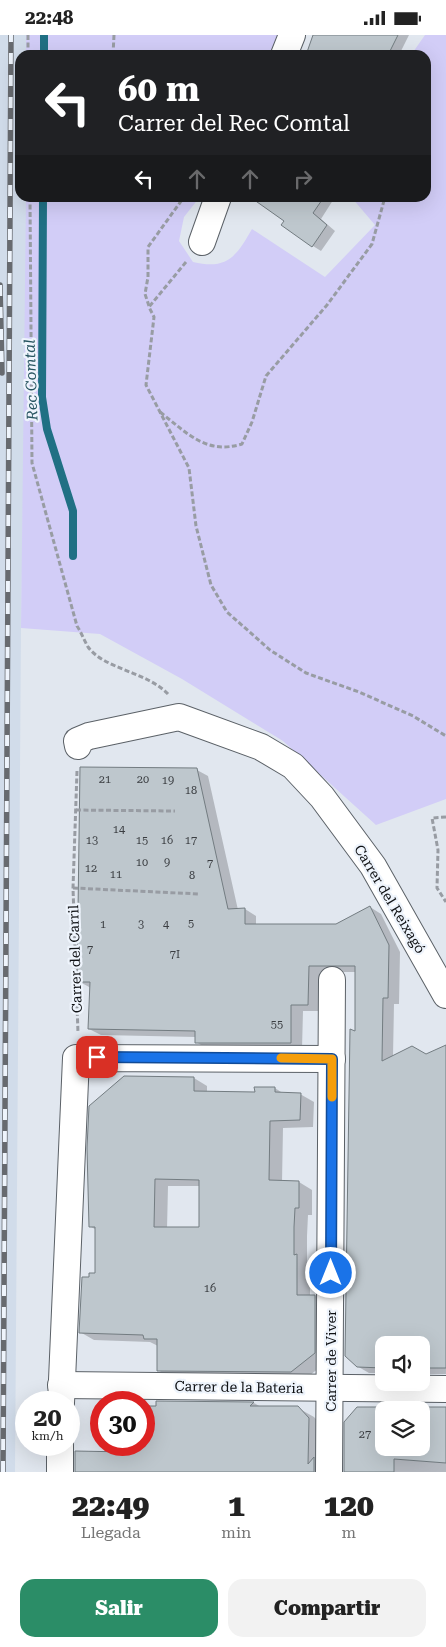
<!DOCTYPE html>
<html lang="es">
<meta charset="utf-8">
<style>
:root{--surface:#fff;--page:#f2f2f2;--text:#222;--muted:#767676;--accent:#2b8d67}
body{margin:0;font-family:"Roboto Serif",serif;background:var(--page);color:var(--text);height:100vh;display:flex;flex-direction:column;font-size:19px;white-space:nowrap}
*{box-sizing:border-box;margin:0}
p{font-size:16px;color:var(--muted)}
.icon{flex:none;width:28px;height:28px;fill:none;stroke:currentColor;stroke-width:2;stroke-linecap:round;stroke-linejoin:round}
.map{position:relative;height:1437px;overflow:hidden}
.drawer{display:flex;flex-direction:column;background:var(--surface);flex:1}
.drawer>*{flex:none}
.hud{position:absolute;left:15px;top:15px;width:416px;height:152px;border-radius:15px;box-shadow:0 5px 20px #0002;background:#202124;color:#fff;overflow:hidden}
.tools{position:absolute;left:375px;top:1301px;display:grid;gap:10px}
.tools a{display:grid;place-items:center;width:55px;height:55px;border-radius:10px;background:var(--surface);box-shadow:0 5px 20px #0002;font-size:25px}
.speed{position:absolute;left:15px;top:1356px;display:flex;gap:10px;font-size:25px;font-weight:700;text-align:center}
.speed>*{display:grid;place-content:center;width:65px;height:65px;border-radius:50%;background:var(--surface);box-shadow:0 5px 20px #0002;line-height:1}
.speed small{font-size:12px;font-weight:400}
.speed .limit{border:8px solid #d22;background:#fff;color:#111}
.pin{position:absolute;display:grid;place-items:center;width:42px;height:42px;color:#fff;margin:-21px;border-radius:10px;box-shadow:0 2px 8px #0006}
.me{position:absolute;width:55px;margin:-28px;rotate:0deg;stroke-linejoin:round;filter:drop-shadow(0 0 4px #0008)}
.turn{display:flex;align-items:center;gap:18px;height:105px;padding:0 20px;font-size:22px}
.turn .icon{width:65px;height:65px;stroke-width:2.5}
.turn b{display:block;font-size:35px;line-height:42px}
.lanes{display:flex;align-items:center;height:48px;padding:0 20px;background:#0003;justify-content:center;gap:25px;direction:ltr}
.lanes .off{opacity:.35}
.eta{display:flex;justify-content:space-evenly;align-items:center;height:85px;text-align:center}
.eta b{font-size:30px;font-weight:800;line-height:35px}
.action{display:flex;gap:10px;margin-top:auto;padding:10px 20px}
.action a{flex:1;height:58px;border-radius:15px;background:var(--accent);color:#fff;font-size:20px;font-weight:800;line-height:58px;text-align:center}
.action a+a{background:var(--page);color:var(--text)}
.status{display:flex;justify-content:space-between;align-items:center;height:35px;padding:0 25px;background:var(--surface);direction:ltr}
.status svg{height:14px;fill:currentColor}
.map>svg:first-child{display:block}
</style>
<div class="status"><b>22:48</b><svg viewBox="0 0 49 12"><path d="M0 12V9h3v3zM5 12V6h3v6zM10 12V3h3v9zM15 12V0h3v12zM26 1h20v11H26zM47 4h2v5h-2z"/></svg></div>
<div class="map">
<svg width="446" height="1437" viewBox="0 0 446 1437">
<rect width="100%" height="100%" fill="#e1e7ef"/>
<polygon fill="#d1dcea" points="0,0 29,0 29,20 20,20 20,162 28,163 21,593 15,1437 0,1437"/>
<g fill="#d2cdf7">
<polygon points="26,0 282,0 274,20 26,20"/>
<path d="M425,0H446V764L376,790L283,706L182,644L100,599L21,593L26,163H199L184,182L179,206L193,227C227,235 236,222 252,194L325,242L375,190L352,163L426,162V20H411Z"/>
</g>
<g fill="#0003" fill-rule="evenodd">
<polygon points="314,0 409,0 399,20 308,20"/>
<polygon points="262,162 335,162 321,184 335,196 321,216 313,211"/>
<polygon points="197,735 208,741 238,875 245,874 256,881 256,890 336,890 370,872 381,879 400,917 399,969 394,969 393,1022 426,1020 446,1011 446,1339 421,1339 421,1310 384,1310 384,1338 369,1338 357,1331 356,937 320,937 319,976 303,976 302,1014 208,1014 196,1007 196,1002 101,1000 89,994 91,953 78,946"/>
<path d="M194,1043L207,1051V1057L256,1058L275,1053L284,1059H300L314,1067L313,1092L283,1093L282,1147H299L312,1155V1180H308L307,1201V1227L310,1228V1261H315L328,1268V1326L305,1344L171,1343L158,1335V1311L150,1307L94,1305L80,1297L90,1243L96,1239L97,1195L91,1192ZM168,1151H200V1193L167,1194Z"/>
<polygon points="158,1367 254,1368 261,1372 298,1373 314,1382 324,1393 330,1437 75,1437 129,1418 129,1410 144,1410 144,1372 158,1372"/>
<path d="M358,1373L446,1374V1437H344L346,1387ZM384,1375H421V1412H384Z"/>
</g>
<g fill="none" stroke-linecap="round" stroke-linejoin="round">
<g stroke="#207084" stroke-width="8">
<polyline points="44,20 44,0"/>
<polyline points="43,162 42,362 47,394 73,476 73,521"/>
</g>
</g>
<g fill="#bec7cd" stroke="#737c81" fill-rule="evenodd">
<polygon points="313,0 398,0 388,20 306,20"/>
<polygon points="250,162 324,162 313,178 327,190 312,212 281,190 284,186"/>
<polygon points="80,732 197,733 228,874 245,873 245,889 336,889 370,871 389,910 388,963 383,963 382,1026 412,1011 426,1019 446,1010 446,1333 421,1333 421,1310 384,1310 384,1333 357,1332 345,1321 350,994 355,996 355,931 309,931 308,970 291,970 291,1008 195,1008 195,996 88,994 90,947 77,947"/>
<path d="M124,1041L194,1042V1056L255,1057L254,1052H275V1057L301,1058L300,1085L270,1086L269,1145L299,1146V1173H295L294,1192V1220L297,1219V1260H315V1318L291,1337L157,1336V1304H144L143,1300L79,1298L82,1242H89V1238H95V1192H89L87,1113L89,1071ZM155,1144L199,1145V1192H154Z"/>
<polygon points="156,1366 254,1367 250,1371 298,1371 309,1383 308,1429 314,1422 314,1437 75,1437 75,1416 128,1417 128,1410 144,1410 144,1371 156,1371"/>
<path d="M357,1372H446V1428L394,1424V1437H344V1387ZM384,1375H421V1412H384Z"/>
</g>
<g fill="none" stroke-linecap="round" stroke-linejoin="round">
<defs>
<g id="minor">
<polyline points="284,20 292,0"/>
<polyline points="202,207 218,162"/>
<polyline points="78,711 77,706 89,701 179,682 261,712 293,731 322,762 373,831 446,960"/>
<polyline points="61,1350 446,1354"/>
<polyline points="61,1368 76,1023 332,1024"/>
<polyline points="60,1437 60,1410"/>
<polyline points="329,1437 332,945"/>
</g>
</defs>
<use href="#minor" stroke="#5b6167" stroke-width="28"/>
<g stroke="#989ca3" stroke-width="3" stroke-dasharray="5 2.5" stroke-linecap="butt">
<polyline points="28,0 28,20"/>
<polyline points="113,20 114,0"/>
<path d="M30,162L32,428L77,591C81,597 84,605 88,612C104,634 147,637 168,659"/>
<polyline points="186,227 149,272 154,282 146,350 189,433 196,491 211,550 227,577 270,615 306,638 359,657 413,681 446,701"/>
<polyline points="149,271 145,259 148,242 148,212 184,162"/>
<path d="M160,377C187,398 206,420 242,409L252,387L266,341L327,270L372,209L385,162"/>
<polyline points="77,736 73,853 78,998"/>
<polyline points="76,775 175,776"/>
<polyline points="446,782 432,783 438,815 437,853 446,867"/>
<polyline points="73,853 199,859"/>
</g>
<use href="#minor" stroke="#fff" stroke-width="26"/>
<defs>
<g id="rail">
<polyline points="0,250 2,338"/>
<polyline points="3,1437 11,0"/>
</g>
</defs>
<use href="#rail" stroke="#676a6f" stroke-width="5.5"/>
<use href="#rail" stroke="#eef4fc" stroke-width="4" stroke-dasharray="11" stroke-linecap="butt"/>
</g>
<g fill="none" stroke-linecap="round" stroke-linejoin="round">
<defs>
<polyline id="route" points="97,1022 332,1024 331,1238"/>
</defs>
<use href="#route" stroke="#114b97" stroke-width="12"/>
<use href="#route" stroke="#1a73e8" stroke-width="9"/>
<polyline stroke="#f59e0b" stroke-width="9" points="281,1023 332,1024 332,1062"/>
</g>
<g text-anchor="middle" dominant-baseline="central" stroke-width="4.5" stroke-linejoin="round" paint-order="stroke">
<g font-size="11" fill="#3b3e42">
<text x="105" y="744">21</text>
<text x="143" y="744">20</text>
<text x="168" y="745">19</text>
<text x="191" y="755">18</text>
<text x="119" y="794">14</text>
<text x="92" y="805">13</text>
<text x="142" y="805">15</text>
<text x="167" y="805">16</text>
<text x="191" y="805">17</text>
<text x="142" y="827">10</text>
<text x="167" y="827">9</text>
<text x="210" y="828">7</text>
<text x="91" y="833">12</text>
<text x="116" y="839">11</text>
<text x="192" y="840">8</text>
<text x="191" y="888">5</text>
<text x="103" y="889">1</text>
<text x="141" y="889">3</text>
<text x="166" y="889">4</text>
<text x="90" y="914">7</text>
<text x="175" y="919">7I</text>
<text x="277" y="989">55</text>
<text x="210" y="1253">16</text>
<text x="365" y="1399">27</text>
</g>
<g font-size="14" fill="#0f1114" stroke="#eef4fc">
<text transform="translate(390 864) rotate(59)">Carrer del Reixagó</text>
<text transform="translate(75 924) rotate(-92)">Carrer del Carril</text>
<text transform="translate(331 1326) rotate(-90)">Carrer de Viver</text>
<text transform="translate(239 1352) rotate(1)">Carrer de la Bateria</text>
</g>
<g font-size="15" font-style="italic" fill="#275460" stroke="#eef4fc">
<text transform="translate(31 345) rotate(-92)">Rec Comtal</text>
</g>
</g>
</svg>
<div class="tools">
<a><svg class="icon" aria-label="sound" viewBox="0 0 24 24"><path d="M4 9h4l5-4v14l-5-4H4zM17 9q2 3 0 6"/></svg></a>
<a><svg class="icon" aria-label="layers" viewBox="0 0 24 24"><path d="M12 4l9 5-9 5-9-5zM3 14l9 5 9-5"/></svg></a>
</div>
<div class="speed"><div>20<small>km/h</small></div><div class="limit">30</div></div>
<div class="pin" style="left:97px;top:1022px;background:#d93025"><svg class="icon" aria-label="arrive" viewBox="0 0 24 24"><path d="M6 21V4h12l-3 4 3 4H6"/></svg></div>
<svg class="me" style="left:331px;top:1238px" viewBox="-20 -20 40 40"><circle r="17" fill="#1a73e8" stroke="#fff" stroke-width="3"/><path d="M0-11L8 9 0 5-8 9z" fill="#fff"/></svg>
<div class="hud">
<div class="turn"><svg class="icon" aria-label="left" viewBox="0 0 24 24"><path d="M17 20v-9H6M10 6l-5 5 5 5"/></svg><div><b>60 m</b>Carrer del Rec Comtal</div></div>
<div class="lanes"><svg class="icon" aria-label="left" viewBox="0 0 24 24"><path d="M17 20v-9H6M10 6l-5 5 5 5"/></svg><svg class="icon off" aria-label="ahead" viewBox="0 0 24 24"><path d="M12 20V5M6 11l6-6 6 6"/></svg><svg class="icon off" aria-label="ahead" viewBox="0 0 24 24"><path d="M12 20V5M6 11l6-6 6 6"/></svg><svg class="icon off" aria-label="right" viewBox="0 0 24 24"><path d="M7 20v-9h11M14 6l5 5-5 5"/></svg></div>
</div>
</div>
<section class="drawer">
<div class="eta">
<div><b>22:49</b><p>Llegada</p></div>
<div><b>1</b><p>min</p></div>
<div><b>120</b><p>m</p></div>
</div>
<div class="action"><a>Salir</a><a>Compartir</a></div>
</section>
